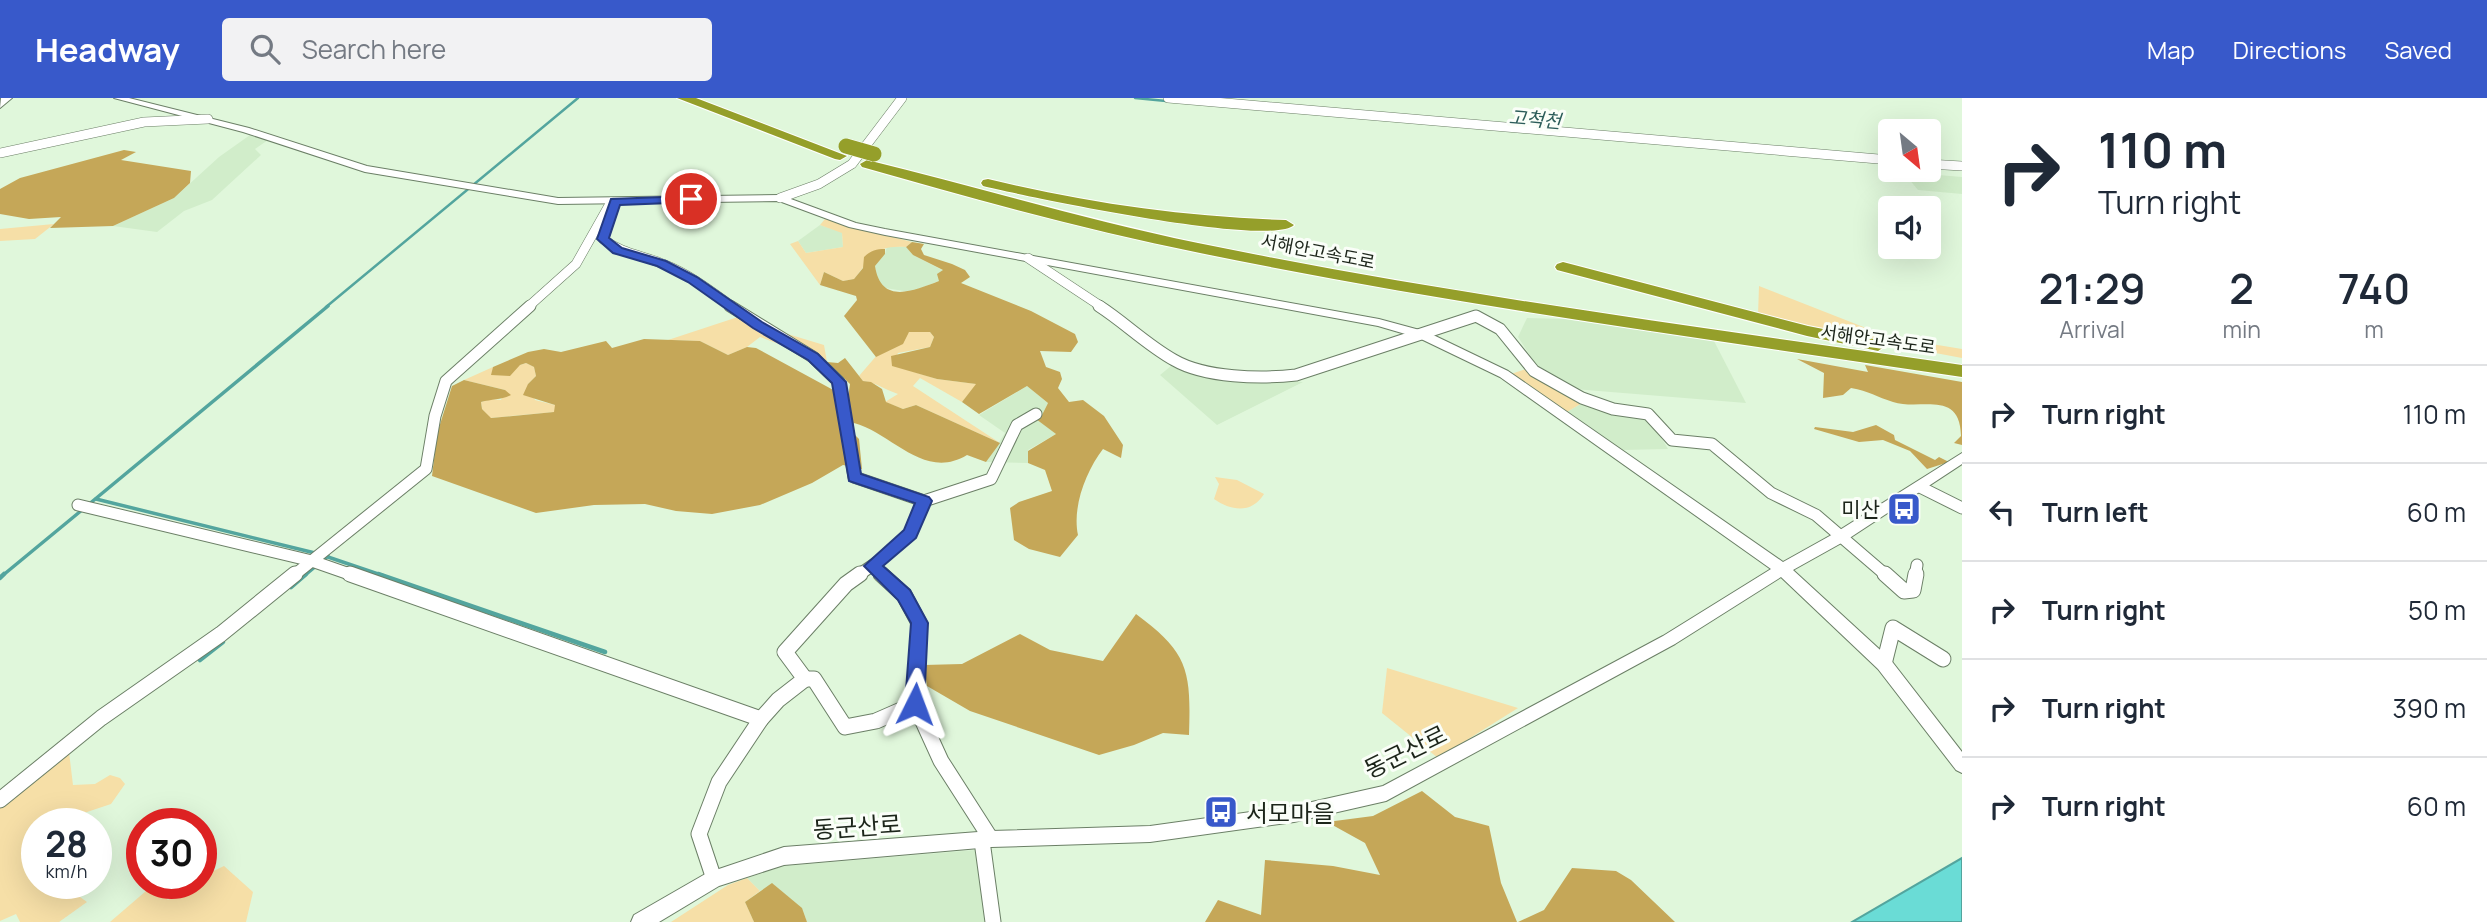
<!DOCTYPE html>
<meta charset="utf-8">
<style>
:root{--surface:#fff;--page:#f2f2f3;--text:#1f2937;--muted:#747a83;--line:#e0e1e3;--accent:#3859ca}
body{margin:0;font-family:Manrope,"Noto Sans KR",sans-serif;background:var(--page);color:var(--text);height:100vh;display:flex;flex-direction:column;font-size:26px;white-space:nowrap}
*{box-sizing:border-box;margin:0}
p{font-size:23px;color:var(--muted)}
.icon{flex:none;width:38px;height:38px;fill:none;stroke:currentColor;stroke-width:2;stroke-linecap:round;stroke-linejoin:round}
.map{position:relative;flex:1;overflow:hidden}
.sheet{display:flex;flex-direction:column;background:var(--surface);width:525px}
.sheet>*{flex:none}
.guide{background:#fff;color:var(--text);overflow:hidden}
.needle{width:46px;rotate:151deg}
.controls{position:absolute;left:1878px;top:21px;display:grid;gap:14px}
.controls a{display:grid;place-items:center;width:63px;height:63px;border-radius:7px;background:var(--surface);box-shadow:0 7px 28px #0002;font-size:35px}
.speed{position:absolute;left:21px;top:710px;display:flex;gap:14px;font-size:35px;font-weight:700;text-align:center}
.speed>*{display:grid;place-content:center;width:91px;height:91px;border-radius:50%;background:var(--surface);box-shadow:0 7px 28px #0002;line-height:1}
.speed small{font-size:18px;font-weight:400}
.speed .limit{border:10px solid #d22;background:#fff;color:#111}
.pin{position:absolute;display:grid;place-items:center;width:60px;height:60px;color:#fff;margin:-30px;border:4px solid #fff;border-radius:50%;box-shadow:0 2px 7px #0007}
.me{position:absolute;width:77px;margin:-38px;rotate:3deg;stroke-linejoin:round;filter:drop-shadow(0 0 5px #0008)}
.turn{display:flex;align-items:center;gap:24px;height:147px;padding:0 21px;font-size:32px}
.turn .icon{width:91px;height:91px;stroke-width:2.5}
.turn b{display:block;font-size:49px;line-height:60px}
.eta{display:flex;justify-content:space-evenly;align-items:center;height:119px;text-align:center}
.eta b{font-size:42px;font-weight:600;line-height:49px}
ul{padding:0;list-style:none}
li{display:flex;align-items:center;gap:21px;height:98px;padding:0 21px;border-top:2px solid var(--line)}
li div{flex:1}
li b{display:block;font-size:26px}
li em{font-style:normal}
header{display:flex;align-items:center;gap:42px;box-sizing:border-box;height:98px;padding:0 35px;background:var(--accent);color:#fff}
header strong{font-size:33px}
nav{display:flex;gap:38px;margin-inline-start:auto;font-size:24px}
.search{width:490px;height:63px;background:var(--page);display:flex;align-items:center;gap:18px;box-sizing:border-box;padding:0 24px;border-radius:7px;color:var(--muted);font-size:26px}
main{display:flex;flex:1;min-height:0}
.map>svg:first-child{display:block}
</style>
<header>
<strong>Headway</strong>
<div class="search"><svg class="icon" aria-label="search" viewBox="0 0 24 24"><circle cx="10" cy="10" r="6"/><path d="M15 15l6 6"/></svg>Search here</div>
<nav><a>Map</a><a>Directions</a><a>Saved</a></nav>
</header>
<main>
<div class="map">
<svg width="1962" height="824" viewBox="0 0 1962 824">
<rect width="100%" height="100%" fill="#e0f7db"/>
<g fill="#d1edca">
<polygon points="250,37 268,42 255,51 261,57 212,102 184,113 157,134 113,128 174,100 219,59"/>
<polygon points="1903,74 1962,79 1962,96 1918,92"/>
<polygon points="820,127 842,134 843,149 806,155 798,143"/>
<polygon points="887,148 906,149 913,157 944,173 939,183 910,194 885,190 877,182 875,168 885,156"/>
<polygon points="1527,220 1564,221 1714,243 1746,305 1574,291 1540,273 1518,239"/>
<polygon points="1171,268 1216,279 1303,284 1217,327 1160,277"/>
<polygon points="1027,288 1048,305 1041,319 1037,321 1056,336 1028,352 1028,365 986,364 1005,335 979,317"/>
<polygon points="1584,304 1649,319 1668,351 1622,352 1565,315"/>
<polygon points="987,751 997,824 807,824 803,813 773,786 760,793 747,780 784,768"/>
</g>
<g fill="#f6dfa7">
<path d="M825,121L912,144L906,149C875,147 873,158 854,181L843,183L824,174L820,187L790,146L798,143L806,155L843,149L842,135L820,127Z"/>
<polygon points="54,126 35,141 0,143 0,131"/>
<polygon points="1759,188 1889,239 1962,251 1962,260 1824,234 1758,217"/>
<polygon points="747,216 781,234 824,247 827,264 760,239 747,249 728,257 700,243 668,242"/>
<path d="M909,234H930L934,239L930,249L898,255L892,267L937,281L977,286L962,304L920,280L913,288L1000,345L916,307L903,311L885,304L898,296C886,292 875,284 863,283L859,278L878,256L890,252Z"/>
<polygon points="526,265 534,269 536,278 528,286 535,302 555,307 555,314 490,320 482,311 481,304 492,301 501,302 505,292 464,282 493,269 492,277"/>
<polygon points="1526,271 1584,304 1565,315 1511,276"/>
<path d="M1215,379L1237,382L1264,396C1252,416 1231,413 1214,401L1219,386Z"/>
<polygon points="1387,570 1518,610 1438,660 1382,615"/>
<polygon points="69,654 73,687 95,686 110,677 120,680 125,686 111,706 84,715 79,726 37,726 37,786 82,786 73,794 87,804 59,824 20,824 16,816 0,823 0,706"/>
<polygon points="224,768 253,794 246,824 110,824 153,787 168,802 188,786 201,786 201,779"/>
<polygon points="747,780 760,793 745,804 754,824 671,824 728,787"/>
</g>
<g fill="#c5a758">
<polygon points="124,52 136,54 121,62 191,73 190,85 174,100 113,128 50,130 61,119 29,121 0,116 0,91 20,80"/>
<path d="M912,144L924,146L921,151L924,157L952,166L965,172L970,179L961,185L1031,213L1075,236L1078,244L1071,254L1040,253L1046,269L1060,274L1062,281L1058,290L1069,304L1083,302L1104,318L1123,347L1121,360L1103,351C1086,373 1072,409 1078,437L1060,459L1029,451L1014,442L1010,410L1019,404L1052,393L1045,372L1028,365V353L1056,336L1036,321L1041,319L1048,305L1027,288L979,316L962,304L976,286L937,281L892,268L891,258L930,249L934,239L930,234H909L903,246L876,259L844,218L857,202L856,198L820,187L824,174L843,183L854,181L863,170L864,159C870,153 876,151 885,151V156L875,168C881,207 913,193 939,183L937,176L943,172L913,157L906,149Z"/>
<path d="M644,241L700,243L728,257L747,249L756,250L848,300L850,286L827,264L838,265L845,260L863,283L871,284L882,291L886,304L903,311L916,307L1000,345L986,364L967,357C924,383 892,335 854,325L851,333L859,341L862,371L843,367L812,385L760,407L712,416L676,413L645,406L594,407L536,415L432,378L437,336L452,288L464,282L505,292L511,297C501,302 492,301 481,304L482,311L491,320L554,314L555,307L523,297L528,286L536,278L534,269L526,265L520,267L510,278L491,277L493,269L528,254L544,251L561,254L606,243L612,250Z"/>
<path d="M1797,261L1868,274L1865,267L1962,284V347L1954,345L1961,338C1960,291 1920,313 1893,304C1877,299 1869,293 1851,290L1843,297L1823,300L1824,275Z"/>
<polygon points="1876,327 1894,337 1895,342 1935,362 1939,359 1949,364 1927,371 1910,353 1883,342 1859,344 1814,331 1815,329 1853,334"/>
<path d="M1136,516C1189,555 1191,573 1189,637L1163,635L1134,647L1099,657L970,613L927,588L924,567L962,566L1020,536L1050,552L1103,563Z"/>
<polygon points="1422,693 1455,719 1489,728 1501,785 1517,824 1205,824 1218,802 1261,817 1265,762 1333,768 1380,777 1365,745 1327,724 1373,718"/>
<polygon points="1572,770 1616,773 1631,782 1675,824 1518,824 1544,812"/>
<polygon points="772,785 802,810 807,824 754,824 745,804"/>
</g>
<polygon fill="#6adcd6" stroke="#53a59e" stroke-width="2" points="1962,760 1962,824 1852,824"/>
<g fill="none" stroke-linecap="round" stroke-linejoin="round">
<g stroke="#53a59e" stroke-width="2.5">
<polyline points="1135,0 1166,3"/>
<polyline points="326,209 578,0"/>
</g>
<g stroke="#53a59e" stroke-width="3.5">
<polyline points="96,401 315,455"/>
<polyline points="88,407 328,208"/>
<polyline points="325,458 384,478"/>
<polyline points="2,478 82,412"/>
<polyline points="304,478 328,458"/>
</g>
<g stroke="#53a59e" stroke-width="4.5">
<polyline points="378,476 605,554"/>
<polyline points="0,480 4,476"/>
<polyline points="291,489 306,476"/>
<polyline points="200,562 223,544"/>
</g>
<defs>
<g id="minor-far2">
<polyline points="1168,0 1890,62"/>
<polyline points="0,55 144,24 208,21"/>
<polyline points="1928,66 1962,68"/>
<polyline points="780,100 819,86 852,66 902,0"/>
<path d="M611,116L603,141C622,156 642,157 663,166C689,176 711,193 733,209"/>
<polyline points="1028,160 1102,209"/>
<polyline points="528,209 576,166 611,104"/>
</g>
<g id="minor-far1">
<polyline points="730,208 813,259 839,284 854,379 924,403"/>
<path d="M1099,208C1124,224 1147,247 1174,262C1205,280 1261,281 1296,277L1476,218L1500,231L1534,273L1582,300L1613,311L1648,316L1672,342L1712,346L1771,395L1816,417L1887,478"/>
<polyline points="1920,389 1962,410"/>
<polyline points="78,407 312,463 355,478"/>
<polyline points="872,468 883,478"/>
<polyline points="293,478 426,371 435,318 446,283 530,208"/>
<polyline points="857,478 882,461 910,435 924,403 991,381 1017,327 1036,316"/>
<polyline points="1915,478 1917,467"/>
</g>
<g id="minor">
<polyline points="350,476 761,621"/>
<polyline points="881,476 904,497 919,525 915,606 941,663 991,741"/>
<polyline points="1885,476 1904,493 1913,492 1916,476"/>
<polyline points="1884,566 1893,530 1943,561"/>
<polyline points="805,581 814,581 845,629 876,623 915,606"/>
<polyline points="0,702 101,620 221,536 295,476"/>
<polyline points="982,743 993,824"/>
<polyline points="714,781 699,736 719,684 761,621 778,602 805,581 785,554 846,486 860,476"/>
</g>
<polygon id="tertiary" points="114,0 129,0 249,30 367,68 558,100 780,97 856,125 885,131 1379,221 1427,234 1508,273 1783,464 1835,435 1962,355 1962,366 1845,443 1793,472 1890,561 1962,654 1962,675 1956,672 1878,571 1781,479 1675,546 1386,703 1294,724 1150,744 991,749 784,767 719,788 659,824 631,824 634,817 707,775 784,749 991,733 1150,728 1294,708 1383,688 1663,538 1771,471 1500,279 1419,240 1378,228 885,137 849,129 779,103 558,106 365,74 243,34"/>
<polygon id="secondary" points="1,0 12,0 0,10"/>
<g id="motorway">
<polygon points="677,0 696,0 847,58 840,62 835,61"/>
<path d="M867,62C978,89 1087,122 1198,145C1451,197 1707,230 1962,267V279C1708,241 1452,207 1200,155C1086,132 974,101 862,69L860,66Z"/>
<path d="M988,81C1086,105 1185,119 1286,122L1294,127C1271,150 1024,98 983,88L981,85L983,82Z"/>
<polygon points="1563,164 1808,228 1884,243 1887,247 1878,253 1807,238 1557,172 1555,169 1557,166"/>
</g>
</defs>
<use href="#minor-far2" stroke="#6b7f66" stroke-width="10"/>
<use href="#minor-far1" stroke="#6b7f66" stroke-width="13"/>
<use href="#minor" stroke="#6b7f66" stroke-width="17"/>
<use href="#tertiary" stroke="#6b7f66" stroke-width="2"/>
<use href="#secondary" stroke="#6b7f66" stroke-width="2"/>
<use href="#motorway" stroke="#fff" stroke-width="2"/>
<use href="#minor-far2" stroke="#fff" stroke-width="9"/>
<use href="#minor-far1" stroke="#fff" stroke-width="11"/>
<use href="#minor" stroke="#fff" stroke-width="15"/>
<use href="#tertiary" fill="#fff" fill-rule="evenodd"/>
<use href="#secondary" fill="#fff" fill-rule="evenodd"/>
<use href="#motorway" fill="#959f2a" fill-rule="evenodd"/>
<defs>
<polyline id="motorway-bridge" points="846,48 874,56"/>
</defs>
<use href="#motorway-bridge" stroke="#fff" stroke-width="16" stroke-linecap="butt"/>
<use href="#motorway-bridge" stroke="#959f2a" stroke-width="15"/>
</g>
<polygon fill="#3859ca" stroke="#243a83" stroke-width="2" points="691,98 695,99 695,104 620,107 609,140 622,150 666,163 697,179 762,224 818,256 846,284 861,376 929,399 932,403 916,440 883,468 910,492 928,525 924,606 921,612 915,614 908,612 905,606 911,525 898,502 864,468 904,432 915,405 849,383 832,285 808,262 753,230 688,184 657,168 613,155 597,141 611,101"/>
<defs>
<symbol id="bus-square" viewBox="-11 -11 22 22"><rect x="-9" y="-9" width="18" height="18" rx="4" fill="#3859ca" stroke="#fafef8"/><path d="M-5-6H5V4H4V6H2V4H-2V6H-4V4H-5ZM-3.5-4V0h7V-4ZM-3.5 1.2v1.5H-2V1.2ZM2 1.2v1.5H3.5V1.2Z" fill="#fff"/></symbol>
</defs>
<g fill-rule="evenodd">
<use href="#bus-square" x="1885" y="392" width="38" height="38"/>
<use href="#bus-square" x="1202" y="695" width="38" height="38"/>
</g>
<g text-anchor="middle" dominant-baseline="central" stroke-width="6" stroke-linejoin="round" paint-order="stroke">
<g font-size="18" fill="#1c251a" stroke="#fafef8">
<text transform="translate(1318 153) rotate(11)">서해안고속도로</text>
<text transform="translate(1878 241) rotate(8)">서해안고속도로</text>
</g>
<g font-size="19" font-style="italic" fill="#2b5c59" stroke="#fafef8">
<text transform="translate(1535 21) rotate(5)">고척천</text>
</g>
<g font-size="21" fill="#1c251a" stroke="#fafef8" text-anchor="end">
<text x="1880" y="411">미산</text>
</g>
<g font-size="24" fill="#1c251a" stroke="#fafef8">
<text transform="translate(1405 653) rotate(-26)">동군산로</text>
<text transform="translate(857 728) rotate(-4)">동군산로</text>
</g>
<g font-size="24" fill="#1c251a" stroke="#fafef8" text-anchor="start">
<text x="1246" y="714">서모마을</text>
</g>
</g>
</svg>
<div class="controls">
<a><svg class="needle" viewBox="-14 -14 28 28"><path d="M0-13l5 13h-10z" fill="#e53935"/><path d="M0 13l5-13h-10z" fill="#747a83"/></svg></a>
<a><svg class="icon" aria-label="sound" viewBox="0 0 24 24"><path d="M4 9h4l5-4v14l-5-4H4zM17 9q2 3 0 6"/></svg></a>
</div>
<div class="speed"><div>28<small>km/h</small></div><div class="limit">30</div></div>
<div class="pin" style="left:691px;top:101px;background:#d93025"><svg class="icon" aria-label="arrive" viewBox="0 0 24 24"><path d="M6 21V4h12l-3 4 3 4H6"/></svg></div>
<svg class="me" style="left:915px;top:606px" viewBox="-20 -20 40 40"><path d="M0-17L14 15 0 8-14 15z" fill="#3859ca" stroke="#fff" stroke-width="4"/></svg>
</div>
<section class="sheet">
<div class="guide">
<div class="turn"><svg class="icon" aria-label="right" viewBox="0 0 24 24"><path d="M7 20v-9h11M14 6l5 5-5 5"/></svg><div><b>110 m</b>Turn right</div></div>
</div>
<div class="eta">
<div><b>21:29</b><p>Arrival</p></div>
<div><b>2</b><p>min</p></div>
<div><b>740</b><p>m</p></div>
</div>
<ul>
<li><svg class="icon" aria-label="right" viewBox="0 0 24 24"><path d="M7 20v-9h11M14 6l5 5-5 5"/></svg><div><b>Turn right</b></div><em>110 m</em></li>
<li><svg class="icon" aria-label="left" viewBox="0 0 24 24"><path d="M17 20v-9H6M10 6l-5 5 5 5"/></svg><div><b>Turn left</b></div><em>60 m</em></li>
<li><svg class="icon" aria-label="right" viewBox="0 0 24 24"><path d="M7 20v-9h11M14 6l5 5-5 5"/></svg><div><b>Turn right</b></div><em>50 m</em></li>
<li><svg class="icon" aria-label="right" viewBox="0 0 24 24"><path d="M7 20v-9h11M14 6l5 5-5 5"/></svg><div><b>Turn right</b></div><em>390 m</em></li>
<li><svg class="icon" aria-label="right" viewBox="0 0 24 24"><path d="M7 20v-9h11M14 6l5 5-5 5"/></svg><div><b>Turn right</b></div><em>60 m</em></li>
</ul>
</section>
</main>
